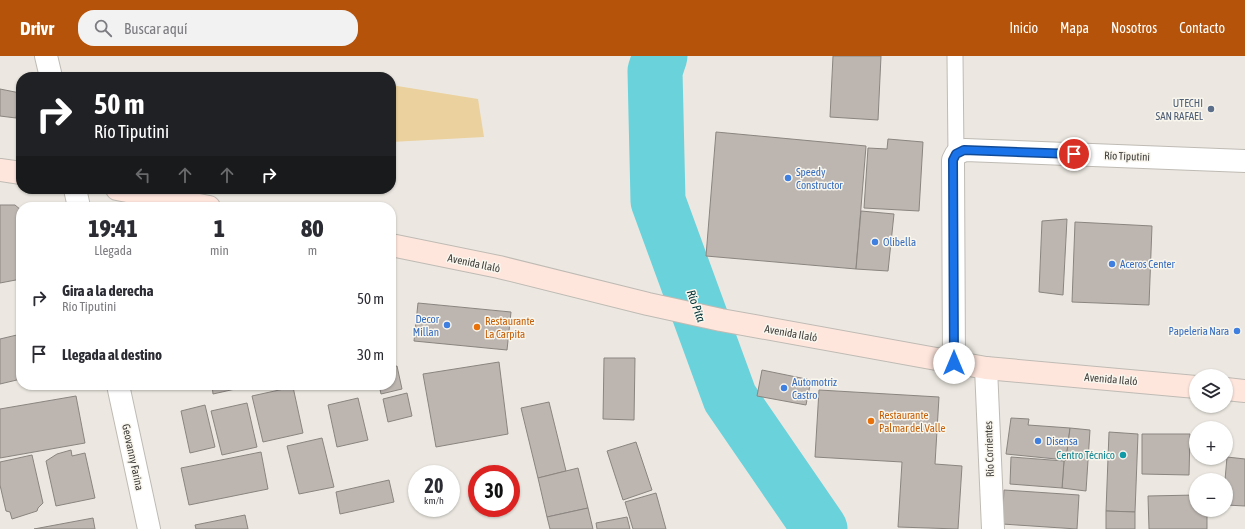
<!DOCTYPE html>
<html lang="es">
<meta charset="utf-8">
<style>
:root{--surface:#fff;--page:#f2f2f3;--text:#2b2b33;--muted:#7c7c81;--accent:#b45309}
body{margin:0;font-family:"Asap Condensed",sans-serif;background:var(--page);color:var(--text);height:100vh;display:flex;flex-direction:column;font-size:15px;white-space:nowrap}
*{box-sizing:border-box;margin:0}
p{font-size:13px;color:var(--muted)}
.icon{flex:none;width:22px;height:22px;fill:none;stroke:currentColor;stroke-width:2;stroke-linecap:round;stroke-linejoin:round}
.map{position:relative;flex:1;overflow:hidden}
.side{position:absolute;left:16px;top:146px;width:380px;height:188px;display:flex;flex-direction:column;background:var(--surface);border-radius:16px;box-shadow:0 1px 3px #0004}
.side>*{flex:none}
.top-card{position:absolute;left:16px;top:16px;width:380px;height:122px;border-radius:16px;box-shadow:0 1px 3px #0004;background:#202124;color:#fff;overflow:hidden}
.tools{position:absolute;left:1189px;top:313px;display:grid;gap:8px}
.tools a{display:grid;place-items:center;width:44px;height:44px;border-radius:50%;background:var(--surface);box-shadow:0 1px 3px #0004;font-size:20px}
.speed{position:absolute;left:408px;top:409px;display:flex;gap:8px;font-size:20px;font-weight:700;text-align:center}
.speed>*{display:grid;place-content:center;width:52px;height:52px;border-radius:50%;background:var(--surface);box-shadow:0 1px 3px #0004;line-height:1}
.speed small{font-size:10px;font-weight:400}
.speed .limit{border:6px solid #d22;background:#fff;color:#111}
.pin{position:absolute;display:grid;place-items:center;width:34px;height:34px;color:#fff;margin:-17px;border:2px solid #fff;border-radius:50%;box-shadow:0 1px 4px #0007}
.me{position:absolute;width:44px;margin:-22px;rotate:0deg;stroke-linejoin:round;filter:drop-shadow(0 0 3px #0008)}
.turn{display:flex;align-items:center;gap:14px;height:84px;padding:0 12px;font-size:18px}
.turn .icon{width:52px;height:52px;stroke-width:2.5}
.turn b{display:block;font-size:28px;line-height:34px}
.lanes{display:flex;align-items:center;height:38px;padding:0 12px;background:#0003;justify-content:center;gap:20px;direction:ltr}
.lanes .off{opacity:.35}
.eta{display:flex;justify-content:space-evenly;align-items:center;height:68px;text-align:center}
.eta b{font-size:24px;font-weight:800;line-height:28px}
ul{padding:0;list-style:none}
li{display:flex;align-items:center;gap:12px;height:56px;padding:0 12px}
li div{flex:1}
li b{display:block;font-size:15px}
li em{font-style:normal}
header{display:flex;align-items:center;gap:24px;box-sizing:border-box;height:56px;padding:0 20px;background:var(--accent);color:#fff}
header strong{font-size:19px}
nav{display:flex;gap:22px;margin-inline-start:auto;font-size:14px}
.search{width:280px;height:36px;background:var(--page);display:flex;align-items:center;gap:10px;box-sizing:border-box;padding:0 14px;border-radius:16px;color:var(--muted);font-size:15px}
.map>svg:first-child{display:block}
</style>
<header>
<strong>Drivr</strong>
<div class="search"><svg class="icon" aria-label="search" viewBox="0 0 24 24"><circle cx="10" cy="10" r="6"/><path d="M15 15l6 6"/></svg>Buscar aquí</div>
<nav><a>Inicio</a><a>Mapa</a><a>Nosotros</a><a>Contacto</a></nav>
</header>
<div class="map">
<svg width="1245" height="473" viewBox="0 0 1245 473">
<rect width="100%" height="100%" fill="#ece8e1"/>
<polygon fill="#ebd19d" points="391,29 478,43 484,81 391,86"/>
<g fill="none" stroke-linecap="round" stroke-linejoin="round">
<polyline stroke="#6ad2db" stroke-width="55" points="660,0 655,15 658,145 730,342 820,473"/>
</g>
<g fill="#bcb5b0" stroke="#8b8580">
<polygon points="833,0 881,0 878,64 830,61"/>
<polygon points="0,33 20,37 16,62 0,60"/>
<polygon points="716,76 866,90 856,213 706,200"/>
<polygon points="888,83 923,86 919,155 864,152 868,92 887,93"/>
<polygon points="0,149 15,149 21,154 21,223 0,227"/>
<polygon points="861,155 894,158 888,215 856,213"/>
<polygon points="1067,163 1063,239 1039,236 1042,165"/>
<polygon points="1075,166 1152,170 1149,249 1072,246"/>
<polygon points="418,247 511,256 507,294 414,285"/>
<polygon points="21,278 21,323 0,328 0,283"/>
<polygon points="604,302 635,302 634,364 603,363"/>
<polygon points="499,306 508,378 436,391 423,318"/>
<polygon points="397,310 402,333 381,338 379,329 391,329 391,311"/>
<polygon points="762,314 811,324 806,349 757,340"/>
<polygon points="212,329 253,329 213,338"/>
<polygon points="293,331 303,377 263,386 252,340"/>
<polygon points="819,334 939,341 935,408 962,410 958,473 898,471 902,406 815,401"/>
<polygon points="407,337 412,360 388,366 383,343"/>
<polygon points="76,340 85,387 0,402 0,353"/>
<polygon points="358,342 368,384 337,391 328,349"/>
<polygon points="549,346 566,415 538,422 521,352"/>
<polygon points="247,347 257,391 222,399 211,355"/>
<polygon points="205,349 215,391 190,397 181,355"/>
<polygon points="1011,362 1029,363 1028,369 1070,372 1066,404 1006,398"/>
<polygon points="1070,372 1090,374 1086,435 1062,432 1064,405 1066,404"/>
<polygon points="1109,376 1138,378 1135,456 1106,455"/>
<polygon points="1142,378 1190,378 1189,419 1142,418"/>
<polygon points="322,382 334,431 299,438 287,390"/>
<polygon points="636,386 652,434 623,444 607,395"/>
<polygon points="71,394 72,400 85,397 95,442 56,450 46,405 57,398"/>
<polygon points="261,396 268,433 189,449 181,412"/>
<polygon points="32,399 43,447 38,452 37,455 12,463 10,456 6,455 0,429 0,406"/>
<polygon points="1011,401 1064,405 1062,432 1010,428"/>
<polygon points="1227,401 1245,403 1245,450 1226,449 1225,424"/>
<polygon points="578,412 588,452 547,461 538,422"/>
<polygon points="389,424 394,446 340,458 336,436"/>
<polygon points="1004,434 1079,439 1077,473 1002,468"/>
<polygon points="656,437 666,473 633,473 625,446"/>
<polygon points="1196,439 1196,454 1207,454 1207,473 1149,473 1148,440"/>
<polygon points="588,452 593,473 550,473 547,461"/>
<polygon points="1106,455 1135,456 1135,473 1106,473"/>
<polygon points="245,459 248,473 196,473 195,469"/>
<polygon points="627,461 630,473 597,473 596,467"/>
<polygon points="93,462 95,473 34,473"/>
</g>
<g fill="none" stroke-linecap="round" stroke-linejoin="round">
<defs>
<polyline id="lane" points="955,0 956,98"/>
<g id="street">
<polyline points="46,0 51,21"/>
<polyline points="75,133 79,151"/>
<polyline points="954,307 953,104 956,98 965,94 1245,105"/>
<polyline points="986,312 993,473"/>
<polyline points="118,329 149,473"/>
</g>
<g id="secondary">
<polyline points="0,114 21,117"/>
<polyline points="117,133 209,151"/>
<polyline points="391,189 499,211 648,248 721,264 986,312 1196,331"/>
<polyline points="1226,333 1245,335"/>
</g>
</defs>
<use href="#lane" stroke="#bfbbb4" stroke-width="17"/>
<use href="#street" stroke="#bfbbb4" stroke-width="24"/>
<use href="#secondary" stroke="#bfbbb4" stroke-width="24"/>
<use href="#lane" stroke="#fff" stroke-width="15"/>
<use href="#street" stroke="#fff" stroke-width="22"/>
<use href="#secondary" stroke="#fee6dd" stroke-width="22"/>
</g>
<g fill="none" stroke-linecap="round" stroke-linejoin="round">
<defs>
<polyline id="route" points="954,307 953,104 956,98 964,94 1074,98"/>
</defs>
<use href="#route" stroke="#114b97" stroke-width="10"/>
<use href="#route" stroke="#1a73e8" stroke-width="7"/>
</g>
<circle fill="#5c6f8a" stroke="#f9f6ee" stroke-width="1.5" cx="1211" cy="53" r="4"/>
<g fill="#3f7fe0" stroke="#f9f6ee" stroke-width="1.5">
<circle cx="788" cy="122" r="4"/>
<circle cx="875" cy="186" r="4"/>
<circle cx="1112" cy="208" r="4"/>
<circle cx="447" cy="269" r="4"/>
<circle cx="1237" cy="275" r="4"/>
<circle cx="784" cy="332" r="4"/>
<circle cx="1038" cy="385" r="4"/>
</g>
<g fill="#e8710a" stroke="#f9f6ee" stroke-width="1.5">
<circle cx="477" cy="271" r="4"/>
<circle cx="871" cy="365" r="4"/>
</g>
<circle fill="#0f9aa8" stroke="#f9f6ee" stroke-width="1.5" cx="1123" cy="399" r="4"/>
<g text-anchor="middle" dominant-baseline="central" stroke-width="3" stroke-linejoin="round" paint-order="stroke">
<g font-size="11" fill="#4e5e75" stroke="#f9f6ee" text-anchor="end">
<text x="1203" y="47">UTECHI<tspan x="1203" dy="13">SAN RAFAEL</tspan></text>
</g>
<g font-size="11" fill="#3e3c39" stroke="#f9f6ee">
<text transform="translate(1127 100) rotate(2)">Río Tiputini</text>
<text transform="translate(474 207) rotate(12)">Avenida Ilaló</text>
<text transform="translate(791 277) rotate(10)">Avenida Ilaló</text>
<text transform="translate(1111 323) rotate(5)">Avenida Ilaló</text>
<text transform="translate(989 393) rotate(-92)">Río Corrientes</text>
<text transform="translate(133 401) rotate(78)">Geovanny Farina</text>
</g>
<g font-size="11" fill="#366cbe" stroke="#f9f6ee" text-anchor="start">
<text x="796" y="116">Speedy<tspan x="796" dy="13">Constructor</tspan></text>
<text x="883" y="186">Olibella</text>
<text x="1120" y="208">Aceros Center</text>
<text x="439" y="263" text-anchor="end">Decor<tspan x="439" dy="13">Millan</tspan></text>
<text x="1229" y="275" text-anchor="end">Papeleria Nara</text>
<text x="792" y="326">Automotriz<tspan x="792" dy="13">Castro</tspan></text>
<text x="1046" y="385">Disensa</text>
</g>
<g font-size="11" fill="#c56008" stroke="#f9f6ee" text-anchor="start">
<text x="485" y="265">Restaurante<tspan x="485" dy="13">La Carpita</tspan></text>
<text x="879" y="359">Restaurante<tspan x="879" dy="13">Palmar del Valle</tspan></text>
</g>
<g font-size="11" fill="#0d838f" stroke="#f9f6ee" text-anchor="end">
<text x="1115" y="399">Centro Técnico</text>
</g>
<g font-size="12" font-style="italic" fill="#003236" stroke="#f9f6ee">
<text transform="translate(696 250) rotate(70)">Río Pita</text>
</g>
</g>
</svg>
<div class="tools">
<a><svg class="icon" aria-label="layers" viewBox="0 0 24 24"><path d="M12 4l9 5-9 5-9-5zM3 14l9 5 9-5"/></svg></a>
<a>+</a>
<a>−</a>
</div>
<div class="speed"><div>20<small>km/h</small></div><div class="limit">30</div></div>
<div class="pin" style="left:1074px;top:98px;background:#d93025"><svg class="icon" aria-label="arrive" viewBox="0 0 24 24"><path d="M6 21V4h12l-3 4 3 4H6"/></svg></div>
<svg class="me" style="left:954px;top:307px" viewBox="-20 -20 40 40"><circle r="19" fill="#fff"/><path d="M0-13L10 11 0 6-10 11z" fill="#1a73e8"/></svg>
<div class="top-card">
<div class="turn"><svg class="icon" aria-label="right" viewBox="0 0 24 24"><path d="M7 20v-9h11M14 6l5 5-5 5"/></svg><div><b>50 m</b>Río Tiputini</div></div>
<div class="lanes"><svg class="icon off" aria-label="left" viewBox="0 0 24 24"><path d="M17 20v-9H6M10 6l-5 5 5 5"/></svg><svg class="icon off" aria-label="ahead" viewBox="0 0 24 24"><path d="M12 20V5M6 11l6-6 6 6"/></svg><svg class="icon off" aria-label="ahead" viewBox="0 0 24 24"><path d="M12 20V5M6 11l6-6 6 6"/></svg><svg class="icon" aria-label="right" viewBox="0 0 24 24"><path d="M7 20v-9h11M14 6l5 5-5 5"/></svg></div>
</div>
<section class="side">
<div class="eta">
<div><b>19:41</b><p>Llegada</p></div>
<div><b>1</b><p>min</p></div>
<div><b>80</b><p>m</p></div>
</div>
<ul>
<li><svg class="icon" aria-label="right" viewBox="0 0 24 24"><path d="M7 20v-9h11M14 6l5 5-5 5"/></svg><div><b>Gira a la derecha</b><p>Río Tiputini</p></div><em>50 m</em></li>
<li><svg class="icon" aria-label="arrive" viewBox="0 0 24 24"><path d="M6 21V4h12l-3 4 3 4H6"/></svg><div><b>Llegada al destino</b></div><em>30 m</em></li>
</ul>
</section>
</div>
